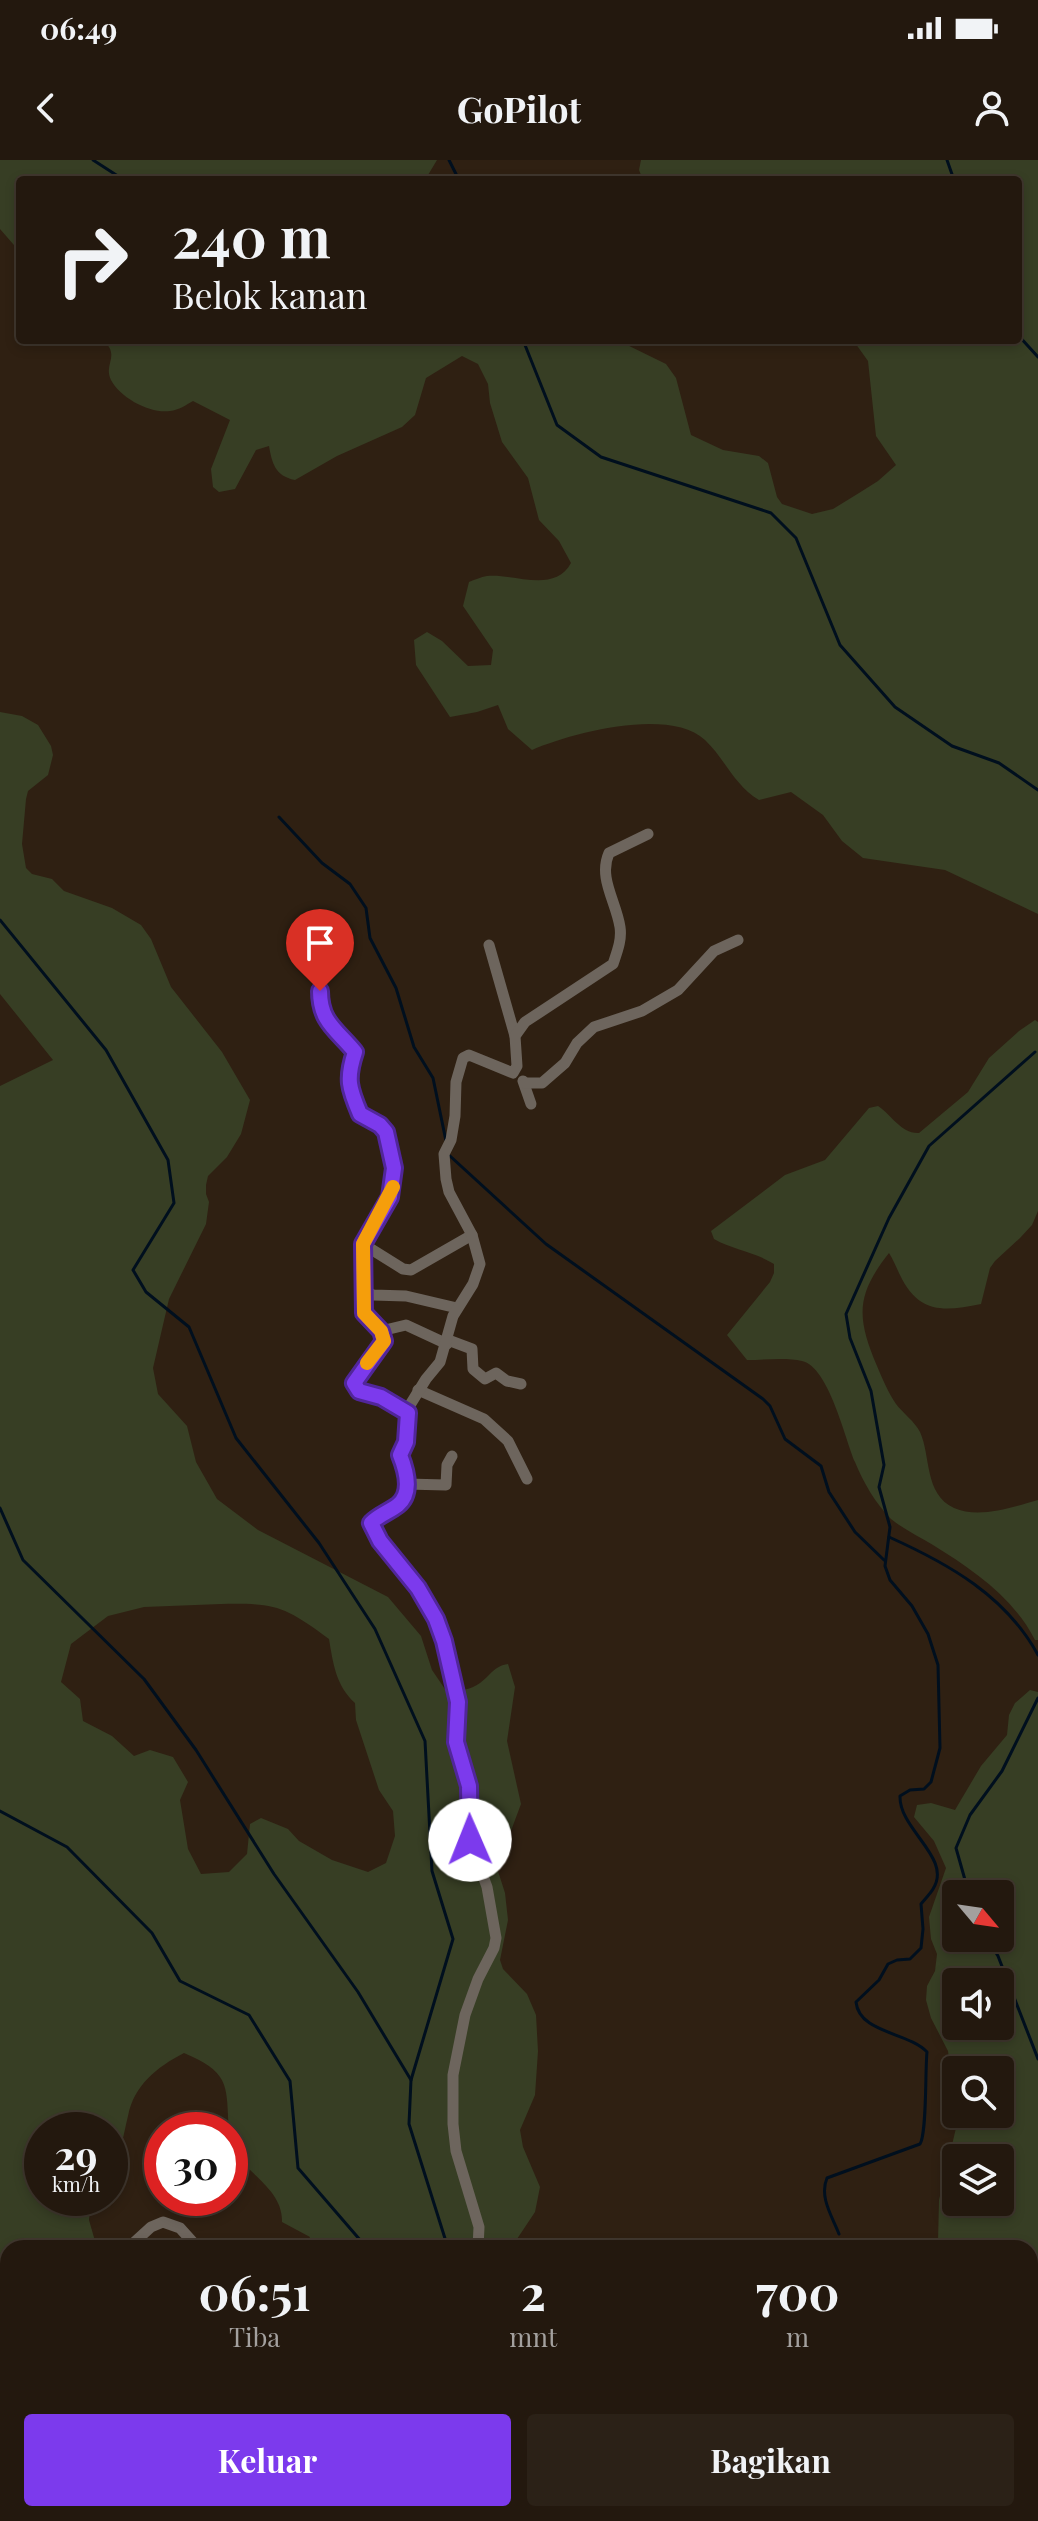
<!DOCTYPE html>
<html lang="id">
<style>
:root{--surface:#23180e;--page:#2b2117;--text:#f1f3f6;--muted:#a3a09e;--line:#40372e;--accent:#7c3aed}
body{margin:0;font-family:"Playfair Display",serif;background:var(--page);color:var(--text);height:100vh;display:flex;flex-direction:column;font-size:30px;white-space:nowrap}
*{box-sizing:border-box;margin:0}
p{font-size:26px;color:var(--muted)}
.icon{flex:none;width:44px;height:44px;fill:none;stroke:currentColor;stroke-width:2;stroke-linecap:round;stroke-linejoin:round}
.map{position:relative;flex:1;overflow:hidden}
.drawer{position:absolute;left:0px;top:2080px;width:1038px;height:282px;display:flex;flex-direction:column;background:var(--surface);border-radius:24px 24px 0 0;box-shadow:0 4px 12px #0003,0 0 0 2px var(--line)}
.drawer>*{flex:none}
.top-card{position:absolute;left:16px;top:16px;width:1006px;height:168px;border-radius:8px;box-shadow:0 4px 12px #0003,0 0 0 2px var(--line);background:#23180e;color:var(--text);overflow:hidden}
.needle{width:52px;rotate:119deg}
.buttons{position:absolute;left:942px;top:1720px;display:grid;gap:16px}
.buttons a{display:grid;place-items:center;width:72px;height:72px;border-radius:8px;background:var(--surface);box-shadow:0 4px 12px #0003,0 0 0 2px var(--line);font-size:40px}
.speed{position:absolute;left:24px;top:1952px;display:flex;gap:16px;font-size:40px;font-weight:700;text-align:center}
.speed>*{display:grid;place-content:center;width:104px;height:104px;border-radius:50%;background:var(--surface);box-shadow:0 4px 12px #0003,0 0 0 2px var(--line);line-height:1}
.speed small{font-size:20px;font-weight:400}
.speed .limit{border:12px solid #d22;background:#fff;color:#111}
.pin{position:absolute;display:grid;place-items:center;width:68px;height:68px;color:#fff;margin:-82px -34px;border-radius:50% 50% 50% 0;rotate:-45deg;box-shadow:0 0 8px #0007}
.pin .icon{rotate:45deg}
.me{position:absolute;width:88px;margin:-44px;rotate:359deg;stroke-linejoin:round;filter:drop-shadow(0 0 6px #0008)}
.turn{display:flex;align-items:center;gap:28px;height:168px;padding:0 24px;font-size:36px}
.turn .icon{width:104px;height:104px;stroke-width:2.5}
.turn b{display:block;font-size:56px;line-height:68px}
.eta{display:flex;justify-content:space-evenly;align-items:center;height:136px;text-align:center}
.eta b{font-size:48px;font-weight:700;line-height:56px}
.primary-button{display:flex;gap:16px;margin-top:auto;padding:16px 24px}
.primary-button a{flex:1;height:92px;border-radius:8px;background:var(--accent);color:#fff;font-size:32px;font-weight:700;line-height:92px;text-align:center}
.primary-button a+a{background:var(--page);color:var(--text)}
.status{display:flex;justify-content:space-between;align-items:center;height:56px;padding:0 40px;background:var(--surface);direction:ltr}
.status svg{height:22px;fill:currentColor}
header{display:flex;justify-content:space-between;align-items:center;height:104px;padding:0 24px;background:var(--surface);font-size:36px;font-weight:700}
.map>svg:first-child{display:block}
</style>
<div class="status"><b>06:49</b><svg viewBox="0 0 49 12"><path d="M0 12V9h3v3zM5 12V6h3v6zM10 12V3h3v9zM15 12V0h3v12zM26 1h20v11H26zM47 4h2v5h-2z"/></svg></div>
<header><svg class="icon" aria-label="back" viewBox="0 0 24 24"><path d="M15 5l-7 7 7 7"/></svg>GoPilot<svg class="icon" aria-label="person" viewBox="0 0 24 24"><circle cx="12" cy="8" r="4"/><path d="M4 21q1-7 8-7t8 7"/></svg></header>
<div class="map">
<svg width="1038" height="2361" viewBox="0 0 1038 2361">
<rect width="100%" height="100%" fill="#2f2012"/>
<g fill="#373e24" fill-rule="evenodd">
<polygon points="0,0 437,0 428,15 420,20 20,20 20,92 0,69"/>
<path d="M641,0H1038V754L945,710L863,698L842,681L823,655L791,632L759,640C734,625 725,599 705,580C669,547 572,573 532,590L508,569L498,545L477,552L450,557L416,505L414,480L427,472L442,481L468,506L491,505L493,490L463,446L469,422C474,420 481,417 487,416C514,413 554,434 571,403L559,381L539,360L528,318L502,282L490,243L488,224L478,204L462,196L426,218L415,255L402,267L337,296L295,320C275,316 272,303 269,286L256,290L235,329L219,332L213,327L211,309L230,260L193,241C186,245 179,250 170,251C151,254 120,238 111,220C103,204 121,196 103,180H617L666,204L676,218L691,275L723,290L759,296L768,303L777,337L782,344L812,354L833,349L859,333L878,321L896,305L876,276L868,201L853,180H1018V20H643L639,10Z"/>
<path d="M0,552L22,556L38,565L51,586L53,595L48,615L28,631L26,639L22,684L26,708L32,714L52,719L64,731L112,748L141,765L151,779L171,827L222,892L250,940L241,974L227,997L208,1016L206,1025V1034L209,1042L206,1064L169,1139L153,1208L158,1234L187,1266L196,1302L217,1339L258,1370L388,1437L421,1476L432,1510L447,1532C458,1531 471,1530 480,1523C491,1515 494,1506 508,1504L515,1527L507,1581L521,1644L497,1708L505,1733L508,1760L500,1800L503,1809L527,1834L536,1855L538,1891L535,1935L520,1970L523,1987L540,2027L535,2052L511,2088H305L310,2077L282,2062C283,2030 249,2016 235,1991C223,1970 233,1935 220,1917C212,1905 197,1899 184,1893C157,1907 134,1925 128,1956C123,1976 122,1992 110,2009V1970H42V2038H91L89,2060L97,2088H8V2244L0,2246V926L53,900L0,834ZM221,1444C276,1443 284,1446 329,1479C333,1503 336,1526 355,1543L356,1560L379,1630L393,1651L395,1676L386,1703L368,1712L332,1700L299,1681L288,1669L261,1658L250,1664L247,1694L229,1712L201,1714L188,1689L180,1640L188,1622L173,1597L150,1590L134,1596L112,1576L83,1561L80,1539L61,1522L71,1484L108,1456L144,1447Z"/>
<path d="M1035,860L1038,862V1051L1032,1065L1020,1078L995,1101L990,1108L981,1144C945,1151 919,1155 900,1115C896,1107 894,1101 889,1093C855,1136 857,1158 877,1206C883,1220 888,1232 896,1244C903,1253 915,1262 920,1272C931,1296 924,1334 954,1348C979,1359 1013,1347 1038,1340V1480H1035C1014,1438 972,1409 933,1385C920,1377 903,1369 891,1359C876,1344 863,1322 855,1302C845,1279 829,1207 802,1201C786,1197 764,1200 747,1200L727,1175L770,1122L774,1113V1104C753,1091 733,1090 714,1079L711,1071L785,1015L825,1000L869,948L878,946C892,955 901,974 919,973L968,932L989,898L1019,871Z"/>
<path d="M1030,1530L1038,1532V2185L1030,2177V2088H940L938,2082L939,2040L956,1968L955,1941L948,1891L931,1858L926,1840L927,1826L935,1811L937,1794L931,1779L929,1757L946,1708L934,1681L914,1657L917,1645L931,1643L955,1650L981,1606L1007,1575L1009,1555L1015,1543ZM956,1734H1000V1778H956ZM956,1822H1000V1866H956ZM956,1910H1000V1954H956ZM1000,1998V2042H956V1998Z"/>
<polygon points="120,2354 457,2354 447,2361 116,2361"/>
<polygon points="517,2354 656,2354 671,2361 520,2361"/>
</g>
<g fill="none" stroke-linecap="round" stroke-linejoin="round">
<g stroke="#000f1e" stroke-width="3">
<polyline points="93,0 124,20"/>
<polyline points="449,0 459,20"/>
<polyline points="947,0 954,20"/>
<polyline points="1018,175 1038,197"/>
<polyline points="523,180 557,265 601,297 771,353 796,378 840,485 895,547 952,586 999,603 1038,630"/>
<polyline points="279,657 322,703 350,724 366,748 370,778 396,828 414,887 433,918 446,981"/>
<polyline points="0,760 106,890 168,1000 174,1043 133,1110 146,1132 189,1167 236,1278 319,1383 375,1469 425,1581 432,1711 453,1779 411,1920 409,1964 448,2088"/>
<polyline points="450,996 546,1084 763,1239 770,1246 785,1279 821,1306 829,1332 855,1372 884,1400"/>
<polyline points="0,1348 23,1400 144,1519 196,1590 274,1714 358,1832 411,1920"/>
<path d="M889,1377C949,1404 1006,1436 1038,1495"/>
<polyline points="0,1651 67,1687 152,1773 180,1821 249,1855 290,1921 298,2008 367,2088"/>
<polyline points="969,1734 956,1688 970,1655 1002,1611 1038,1538"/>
<polyline points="987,1778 998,1796 1038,1899"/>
<path d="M839,2074C832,2056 819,2037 827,2018L920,1984C927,1973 925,1911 927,1892C908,1872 859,1873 856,1842L879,1820L888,1804L897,1800L910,1799L921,1788L923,1769L921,1744C925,1739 930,1734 933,1729C953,1698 899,1670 900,1636L910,1630L924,1629L931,1622L940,1588L938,1505L928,1474L912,1446L890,1420L885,1406L890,1367L879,1327L884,1305L871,1231L850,1178L846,1154L889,1058L929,986L1035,892"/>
<polyline points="564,2354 570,2361"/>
</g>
<g stroke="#6d655d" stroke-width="11">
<path d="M328,760C328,791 308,831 325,860C328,865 349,884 355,892C346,919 349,928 360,954L380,965L386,972L394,1008L390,1037L363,1084L364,1153L381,1171L384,1181L355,1219L354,1227L364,1234L381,1237L408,1253"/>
<polyline points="489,785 515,876"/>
<polyline points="523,921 531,944"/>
<polyline points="525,923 542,923 565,903 577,883 594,867 642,851 678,830 714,791 738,780"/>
<polyline points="363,1084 403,1109 411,1110 472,1075"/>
<polyline points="364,1130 373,1135 406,1136 457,1148"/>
<polyline points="381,1171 406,1165 447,1184"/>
<polyline points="448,1180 472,1189 473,1209 485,1219 496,1213 507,1221 521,1224"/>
<polyline points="418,1230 484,1259 508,1281 527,1319"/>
<polyline points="406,1324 446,1325 447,1305 452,1296"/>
<polyline points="128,2088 151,2067 163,2062 180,2068 198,2088"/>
<path d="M478,2088L479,2067L456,1991L453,1964V1915L465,1855L478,1819L494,1788L496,1778L487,1727L470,1680L469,1626L456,1582L458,1542L444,1481L436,1459L418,1428L380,1381L371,1363L404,1338L406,1310L400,1295L406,1282L410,1245L426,1219L440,1202L453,1156L473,1124L480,1104L472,1075L449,1032L446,1019L444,994L451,980L455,956L456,922L463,898L469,895L513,913L517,906L515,876L525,862L613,804C617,792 622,780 620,767C616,741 598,718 609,693L648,674"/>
<polyline points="0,2239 8,2236"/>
<polyline points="332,2354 335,2361"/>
<polyline points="342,2354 348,2361"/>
<polyline points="554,2354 559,2361"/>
<polyline points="107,2361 110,2354"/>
</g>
</g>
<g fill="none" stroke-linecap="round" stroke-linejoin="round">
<defs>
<path id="route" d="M320,831C320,862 336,869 355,892C346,919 349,928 360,954L380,965L386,972L394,1008L390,1037L363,1084L364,1153L381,1171L384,1181L354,1223L359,1231L381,1237L408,1253L406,1282L400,1295C406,1310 413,1333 398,1345C389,1352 379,1355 371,1363L380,1381L418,1428L436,1459L444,1481L458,1542L456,1582L469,1626L470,1680"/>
</defs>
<use href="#route" stroke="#51269a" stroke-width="20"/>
<use href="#route" stroke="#7c3aed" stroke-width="14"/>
<polyline stroke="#f59e0b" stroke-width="14" points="367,1203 384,1181 381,1171 364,1153 363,1084 393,1027"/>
</g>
</svg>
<div class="buttons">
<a><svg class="needle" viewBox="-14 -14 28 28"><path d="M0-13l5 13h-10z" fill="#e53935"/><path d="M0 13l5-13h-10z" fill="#a3a09e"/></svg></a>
<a><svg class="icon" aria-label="sound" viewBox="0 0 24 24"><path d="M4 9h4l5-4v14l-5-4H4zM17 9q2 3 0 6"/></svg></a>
<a><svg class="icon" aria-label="search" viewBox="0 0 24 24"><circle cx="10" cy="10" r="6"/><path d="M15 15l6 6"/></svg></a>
<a><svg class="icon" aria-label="layers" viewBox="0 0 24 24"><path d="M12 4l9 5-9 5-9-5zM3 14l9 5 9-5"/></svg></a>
</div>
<div class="speed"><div>29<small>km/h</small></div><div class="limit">30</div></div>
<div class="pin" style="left:320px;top:831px;background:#d93025"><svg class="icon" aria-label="arrive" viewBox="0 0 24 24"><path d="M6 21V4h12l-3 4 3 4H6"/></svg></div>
<svg class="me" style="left:470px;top:1680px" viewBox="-20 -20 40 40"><circle r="19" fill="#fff"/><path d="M0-13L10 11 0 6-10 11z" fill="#7c3aed"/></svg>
<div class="top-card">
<div class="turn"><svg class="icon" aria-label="right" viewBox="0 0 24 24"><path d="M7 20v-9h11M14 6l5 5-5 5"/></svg><div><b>240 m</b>Belok kanan</div></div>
</div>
<section class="drawer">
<div class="eta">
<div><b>06:51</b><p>Tiba</p></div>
<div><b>2</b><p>mnt</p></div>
<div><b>700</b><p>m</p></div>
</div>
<div class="primary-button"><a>Keluar</a><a>Bagikan</a></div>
</section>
</div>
